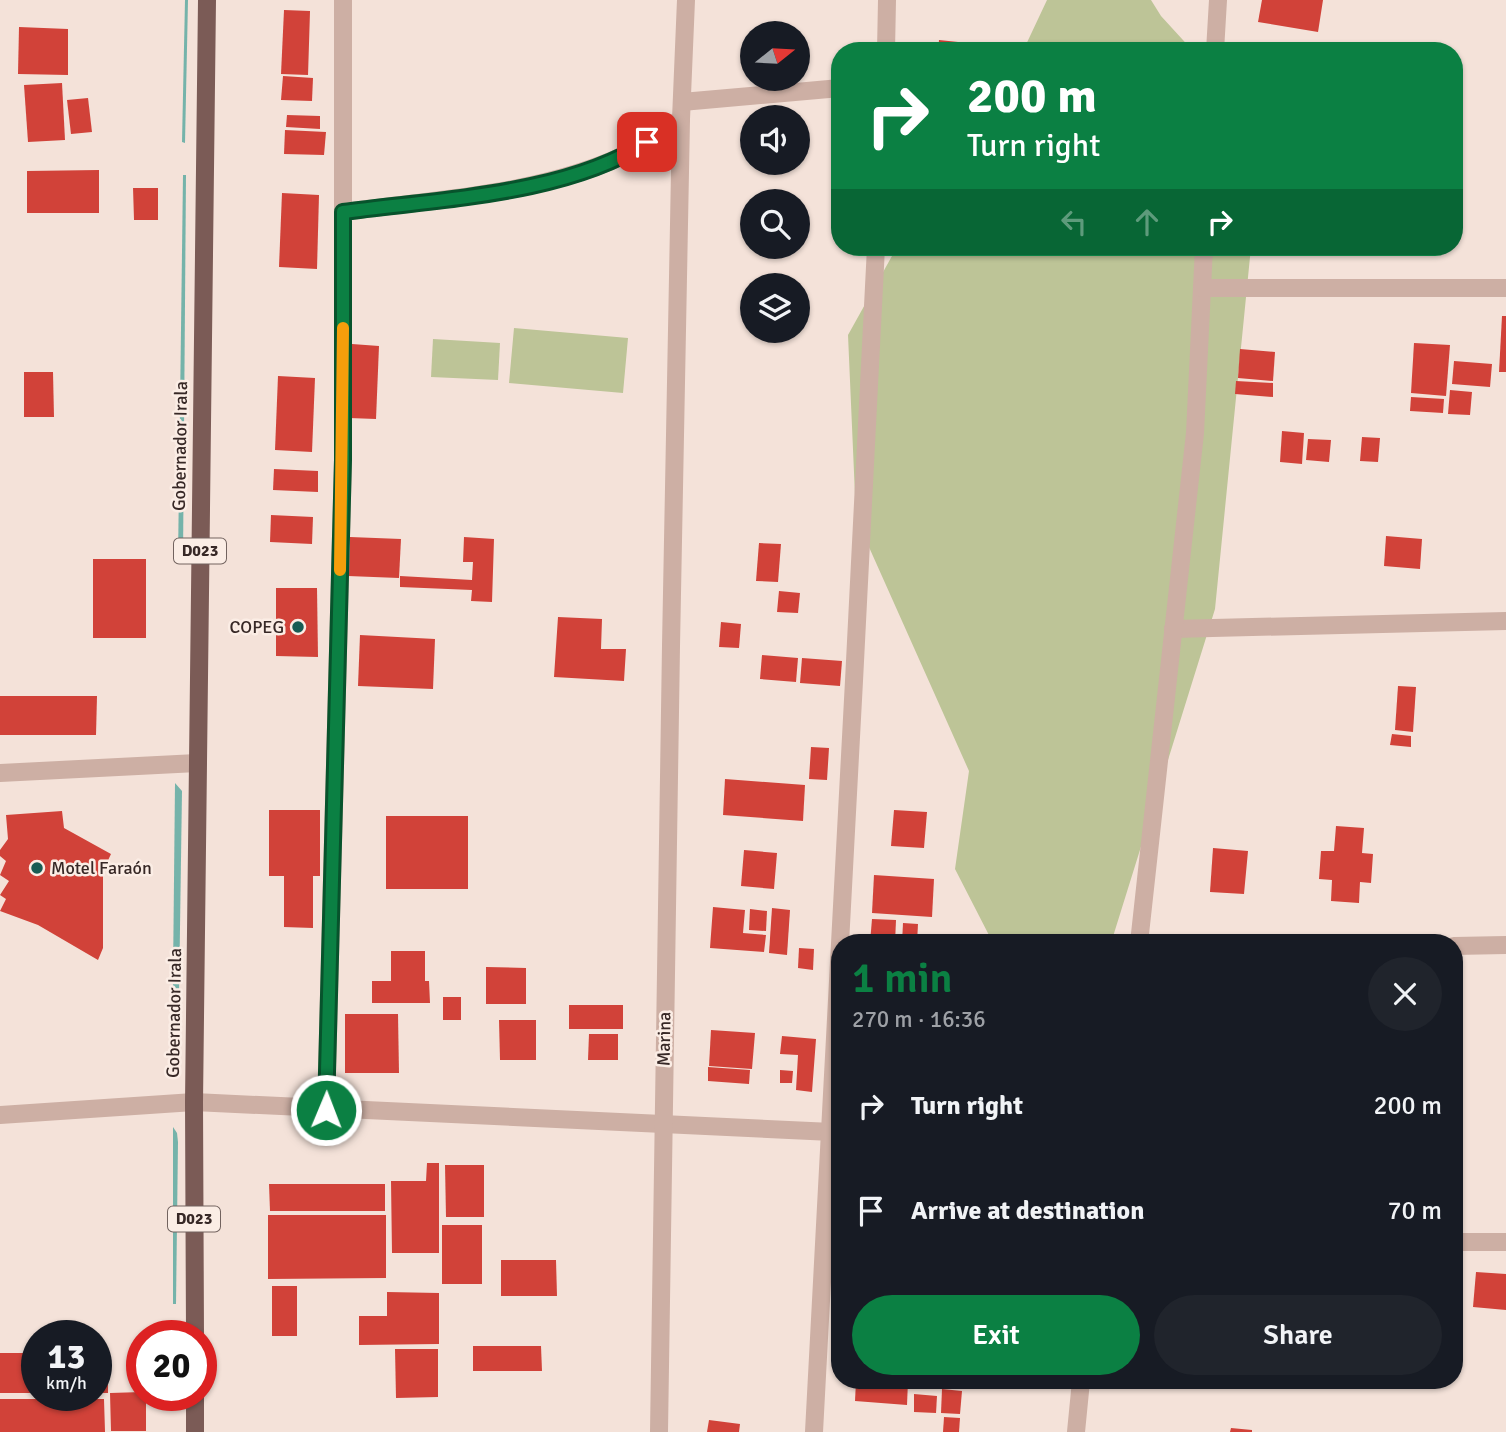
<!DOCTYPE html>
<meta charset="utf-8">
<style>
:root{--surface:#171b24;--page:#20242c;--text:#f1f3f6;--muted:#9ea1a6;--accent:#0b8043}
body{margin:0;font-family:Signika,sans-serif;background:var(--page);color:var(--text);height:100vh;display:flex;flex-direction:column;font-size:26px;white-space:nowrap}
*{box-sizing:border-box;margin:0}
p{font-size:23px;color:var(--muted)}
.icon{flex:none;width:38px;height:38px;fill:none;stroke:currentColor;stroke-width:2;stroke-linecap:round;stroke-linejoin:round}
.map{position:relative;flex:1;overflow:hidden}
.sheet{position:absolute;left:831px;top:934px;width:632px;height:455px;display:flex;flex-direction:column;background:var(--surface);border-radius:28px;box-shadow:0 2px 5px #0004}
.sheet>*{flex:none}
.guide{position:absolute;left:831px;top:42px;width:632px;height:214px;border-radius:28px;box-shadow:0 2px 5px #0004;background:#0b8043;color:#fff;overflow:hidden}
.needle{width:46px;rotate:72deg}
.buttons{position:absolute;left:740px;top:21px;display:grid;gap:14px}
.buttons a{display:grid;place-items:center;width:70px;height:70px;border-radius:50%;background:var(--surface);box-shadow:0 2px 5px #0004;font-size:35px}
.speed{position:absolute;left:21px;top:1320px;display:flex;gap:14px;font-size:35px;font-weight:700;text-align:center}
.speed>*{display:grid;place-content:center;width:91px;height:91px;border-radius:50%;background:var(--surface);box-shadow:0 2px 5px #0004;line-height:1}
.speed small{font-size:18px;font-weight:400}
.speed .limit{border:10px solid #d22;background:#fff;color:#111}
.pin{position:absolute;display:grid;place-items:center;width:60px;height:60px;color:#fff;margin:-30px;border-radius:14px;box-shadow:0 4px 10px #0006}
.me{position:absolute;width:77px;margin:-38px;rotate:1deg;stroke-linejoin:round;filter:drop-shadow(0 0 5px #0008)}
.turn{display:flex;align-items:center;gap:24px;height:147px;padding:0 21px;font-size:32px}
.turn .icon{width:91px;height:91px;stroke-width:2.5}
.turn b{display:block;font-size:49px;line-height:60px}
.lanes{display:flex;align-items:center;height:66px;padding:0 21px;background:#0003;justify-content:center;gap:35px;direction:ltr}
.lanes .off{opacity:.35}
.round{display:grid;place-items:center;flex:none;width:74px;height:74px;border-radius:37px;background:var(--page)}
.head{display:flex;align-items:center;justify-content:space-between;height:119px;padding:0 21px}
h1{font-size:42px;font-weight:600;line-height:52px;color:var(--accent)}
.primary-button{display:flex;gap:14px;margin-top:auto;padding:14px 21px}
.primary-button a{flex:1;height:80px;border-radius:42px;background:var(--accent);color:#fff;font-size:28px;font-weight:600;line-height:80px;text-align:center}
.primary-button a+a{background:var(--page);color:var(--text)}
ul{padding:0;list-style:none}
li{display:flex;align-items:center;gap:21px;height:105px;padding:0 21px}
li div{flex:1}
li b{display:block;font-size:26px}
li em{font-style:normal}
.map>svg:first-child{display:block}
</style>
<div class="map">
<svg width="1506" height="1432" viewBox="0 0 1506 1432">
<rect width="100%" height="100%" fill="#f4e2d9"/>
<g fill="#bdc497">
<polygon points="1047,0 1151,0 1161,16 1193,51 1023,51"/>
<polygon points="897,247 1251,247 1215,609 1111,943 993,943 955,869 969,771 856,518 848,335"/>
<polygon points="514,328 628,338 623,393 509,383"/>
<polygon points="433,339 500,343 498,380 431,377"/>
</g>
<g fill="#75b3aa">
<polygon points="185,0 188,0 185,143 182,142"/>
<polygon points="183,175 186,175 183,560 178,560"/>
<polygon points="175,783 182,791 178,1066 172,1073"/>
<polygon points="173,1127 177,1133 178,1142 176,1304 173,1304"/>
</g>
<g fill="#d14239">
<polygon points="1262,0 1323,0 1318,32 1258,22"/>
<polygon points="284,10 310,11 308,75 281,74"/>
<polygon points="19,27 68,29 68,75 18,74"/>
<polygon points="939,40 958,42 957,51 938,51"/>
<polygon points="963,45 1009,49 1009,51 962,51"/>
<polygon points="283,76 313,78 312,101 281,100"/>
<polygon points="62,83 65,140 28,142 24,85"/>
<polygon points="88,98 92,132 71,134 67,100"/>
<polygon points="287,115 320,116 320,129 286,127"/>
<polygon points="285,130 326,132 324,155 284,154"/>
<polygon points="99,170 99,213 27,213 27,171"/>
<polygon points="133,188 158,188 158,220 134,220"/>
<polygon points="282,193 319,195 317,269 279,267"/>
<polygon points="1502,316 1506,316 1506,372 1499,372"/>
<polygon points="1414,343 1450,345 1446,396 1411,393"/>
<polygon points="352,344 379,346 376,419 349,418"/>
<polygon points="1240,349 1275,352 1273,381 1238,378"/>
<polygon points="1454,361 1492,364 1490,387 1452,384"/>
<polygon points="24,372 53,372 54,417 24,417"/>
<polygon points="278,376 315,378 312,452 275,450"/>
<polygon points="1236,381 1273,383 1273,397 1235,394"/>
<polygon points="1450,390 1472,392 1470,415 1448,414"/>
<polygon points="1411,397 1444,399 1443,413 1410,411"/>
<polygon points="1282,431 1304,433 1302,464 1280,462"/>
<polygon points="1362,437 1380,438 1378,462 1360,461"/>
<polygon points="1308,439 1331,440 1329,462 1306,460"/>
<polygon points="274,469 318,471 318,492 273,490"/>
<polygon points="271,515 313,517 312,544 270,542"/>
<polygon points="1386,536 1422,539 1420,569 1384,566"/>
<polygon points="350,537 401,539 399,578 348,576"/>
<polygon points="464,537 494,539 492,602 471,601 472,590 400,587 400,576 472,580 473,562 463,562"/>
<polygon points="759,543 781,544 778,582 756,581"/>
<rect x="93" y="559" width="53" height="79"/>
<polygon points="276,588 317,588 318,657 276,656"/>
<polygon points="779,591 800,593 798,613 777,612"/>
<polygon points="558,617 602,619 601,649 626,649 624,681 554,677"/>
<polygon points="721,622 741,624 739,648 719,647"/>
<polygon points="360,635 435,639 433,689 358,686"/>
<polygon points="762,655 798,658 796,682 760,679"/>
<polygon points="802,658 842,661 840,686 800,683"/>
<polygon points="1398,686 1416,687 1413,732 1395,730"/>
<polygon points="0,696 97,696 96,735 0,735"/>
<polygon points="1392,734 1411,736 1411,747 1390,745"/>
<polygon points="811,747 829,748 827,780 809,779"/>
<polygon points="725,779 805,785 803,821 723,815"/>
<polygon points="269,810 320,810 320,876 313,876 313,928 284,927 284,876 269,876"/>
<polygon points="894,810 927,812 924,848 891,846"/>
<polygon points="62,811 64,828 111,854 103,871 103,948 98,960 38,925 0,911 6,899 0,895 9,881 0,875 6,861 0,856 0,850 8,839 6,815"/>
<rect x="386" y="816" width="82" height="73"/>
<polygon points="1336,826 1364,828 1362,853 1373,854 1371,883 1360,882 1359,903 1331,901 1332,880 1319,879 1321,851 1334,851"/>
<polygon points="1213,848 1248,851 1244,894 1210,892"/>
<polygon points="744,850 777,853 774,889 741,886"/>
<polygon points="874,875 934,879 932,917 872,913"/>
<polygon points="713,907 745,910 743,933 766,935 764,952 710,948"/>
<polygon points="772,908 790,910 787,955 769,953"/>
<polygon points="750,909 767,911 766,931 749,930"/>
<polygon points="872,919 896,920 895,943 870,943"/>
<polygon points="903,923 918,924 917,943 902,943"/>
<polygon points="799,948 814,949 813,970 798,968"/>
<polygon points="391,951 425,951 425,981 429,981 430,1003 372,1003 372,981 391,981"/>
<polygon points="486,967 526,968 526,1004 486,1004"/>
<rect x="443" y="997" width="18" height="23"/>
<rect x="569" y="1005" width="54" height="24"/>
<polygon points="345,1014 398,1014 399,1073 345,1073"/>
<polygon points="499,1020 536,1020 536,1060 500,1060"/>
<polygon points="711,1030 755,1033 752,1069 709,1066"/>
<polygon points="589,1034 618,1034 618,1060 588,1060"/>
<polygon points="782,1036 816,1039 812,1092 796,1090 798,1055 780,1054"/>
<polygon points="708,1067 750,1070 749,1084 708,1081"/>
<polygon points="780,1070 793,1071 792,1083 780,1083"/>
<polygon points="427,1163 439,1163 439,1253 392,1253 391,1181 426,1181"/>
<polygon points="445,1165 484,1165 484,1217 446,1217"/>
<polygon points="269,1184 385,1184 385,1211 270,1211"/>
<polygon points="268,1215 386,1215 386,1278 268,1279"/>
<rect x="442" y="1225" width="40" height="59"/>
<polygon points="501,1260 556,1260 557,1296 501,1296"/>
<polygon points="1476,1272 1506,1274 1506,1310 1473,1307"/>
<rect x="272" y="1286" width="25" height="50"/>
<polygon points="387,1292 439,1293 439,1344 359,1345 359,1316 387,1316"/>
<polygon points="473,1346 541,1346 542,1371 473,1371"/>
<polygon points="395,1349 438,1349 438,1397 396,1398"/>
<rect x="0" y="1353" width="37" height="40"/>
<rect x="96" y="1353" width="12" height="40"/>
<polygon points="856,1381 908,1381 907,1405 855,1401"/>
<polygon points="942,1389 962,1391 960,1414 941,1413"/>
<polygon points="142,1392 142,1395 146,1395 146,1431 111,1431 110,1393"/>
<polygon points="914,1394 937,1396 936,1413 914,1412"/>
<polygon points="0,1399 104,1399 105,1432 0,1432"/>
<polygon points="944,1417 960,1418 959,1432 943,1432"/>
<polygon points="709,1420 740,1424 739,1432 707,1432"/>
<polygon points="1231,1428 1252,1430 1252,1432 1230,1432"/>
</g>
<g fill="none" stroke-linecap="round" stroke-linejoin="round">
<g stroke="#cdafa4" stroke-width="18">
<polyline points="1215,51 1218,0"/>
<path d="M343,212C438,199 539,195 627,154C646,145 664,131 681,119L686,0"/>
<polyline points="1173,629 1506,621"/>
<polyline points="1139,943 1195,433 1204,247"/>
<polyline points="326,1110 343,460 343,0"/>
<polyline points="1076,1432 1081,1381"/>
</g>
<g stroke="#cdafa4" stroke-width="18">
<polyline points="886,51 887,0"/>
<polyline points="682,102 840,88"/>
<polyline points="1202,288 1506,288"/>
<polyline points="0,773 197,763"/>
<polyline points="1454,946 1506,945"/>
<polyline points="0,1115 194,1102 832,1132"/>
<polyline points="1454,1242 1506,1242"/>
<polyline points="659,1432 671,646 681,119"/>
<path d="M814,1432C838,1037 855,642 876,247"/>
</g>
<g stroke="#7b5b56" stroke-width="18">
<polyline points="195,1335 194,1102 207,0"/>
<polyline points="195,1395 195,1432"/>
</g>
</g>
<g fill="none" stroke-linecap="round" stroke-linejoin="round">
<defs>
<path id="route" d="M326,1110L343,460V212C438,199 566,195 647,142"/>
</defs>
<use href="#route" stroke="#07532c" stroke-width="18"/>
<use href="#route" stroke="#0b8043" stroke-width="12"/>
<polyline stroke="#f59e0b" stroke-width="12" points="340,570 343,328"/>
</g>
<g fill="#185c54" stroke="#fbede5" stroke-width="2.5">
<circle cx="298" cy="627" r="7"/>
<circle cx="37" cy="868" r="7"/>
</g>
<g text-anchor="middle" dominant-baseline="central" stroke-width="5" stroke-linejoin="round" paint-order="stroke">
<g fill="#fbede5" stroke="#72635f" stroke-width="2">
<rect x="174" y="538.5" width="52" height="25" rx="5"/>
<rect x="168" y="1206.5" width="52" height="25" rx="5"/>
</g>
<g font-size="16" font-weight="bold" fill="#372826">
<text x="200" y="551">D023</text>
<text x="194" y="1219">D023</text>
</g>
<g font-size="18" fill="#372826" stroke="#fbede5">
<text transform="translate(180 446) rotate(-89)">Gobernador Irala</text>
<text transform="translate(174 1013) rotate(-89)">Gobernador Irala</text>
<text transform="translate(664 1039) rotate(-89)">Marina</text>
</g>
<g font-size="18" fill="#372826" stroke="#fbede5" text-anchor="end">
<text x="284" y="627">COPEG</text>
<text x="51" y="868" text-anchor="start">Motel Faraón</text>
</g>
</g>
</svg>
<div class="buttons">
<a><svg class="needle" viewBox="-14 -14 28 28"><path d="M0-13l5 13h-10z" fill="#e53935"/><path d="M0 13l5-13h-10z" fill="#9ea1a6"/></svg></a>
<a><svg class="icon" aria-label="sound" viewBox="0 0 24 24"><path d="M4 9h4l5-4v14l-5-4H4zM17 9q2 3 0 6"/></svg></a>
<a><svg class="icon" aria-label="search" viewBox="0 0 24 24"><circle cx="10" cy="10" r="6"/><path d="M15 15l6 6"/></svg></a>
<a><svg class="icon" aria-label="layers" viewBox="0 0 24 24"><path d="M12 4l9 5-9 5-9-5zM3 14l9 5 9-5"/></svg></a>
</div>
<div class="speed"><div>13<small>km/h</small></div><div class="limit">20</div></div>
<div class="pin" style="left:647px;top:142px;background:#d93025"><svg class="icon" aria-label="arrive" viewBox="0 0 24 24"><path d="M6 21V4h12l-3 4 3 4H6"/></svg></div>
<svg class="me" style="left:326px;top:1110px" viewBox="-20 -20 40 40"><circle r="17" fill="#0b8043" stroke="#fff" stroke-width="3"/><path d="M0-11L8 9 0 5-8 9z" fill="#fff"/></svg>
<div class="guide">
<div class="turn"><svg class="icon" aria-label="right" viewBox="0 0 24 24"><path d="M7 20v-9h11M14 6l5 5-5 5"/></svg><div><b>200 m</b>Turn right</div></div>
<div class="lanes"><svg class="icon off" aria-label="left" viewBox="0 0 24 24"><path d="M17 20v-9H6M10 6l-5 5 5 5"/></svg><svg class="icon off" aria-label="ahead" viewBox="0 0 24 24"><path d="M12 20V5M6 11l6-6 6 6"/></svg><svg class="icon" aria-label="right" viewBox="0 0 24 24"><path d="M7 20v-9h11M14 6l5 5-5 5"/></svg></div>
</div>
<section class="sheet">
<div class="head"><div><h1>1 min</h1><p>270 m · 16:36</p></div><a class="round"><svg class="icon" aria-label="close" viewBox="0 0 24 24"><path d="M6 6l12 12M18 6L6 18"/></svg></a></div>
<ul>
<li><svg class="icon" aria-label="right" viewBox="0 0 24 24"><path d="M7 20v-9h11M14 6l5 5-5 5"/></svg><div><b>Turn right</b></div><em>200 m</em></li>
<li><svg class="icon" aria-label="arrive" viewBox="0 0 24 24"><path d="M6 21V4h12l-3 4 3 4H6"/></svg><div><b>Arrive at destination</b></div><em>70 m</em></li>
</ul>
<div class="primary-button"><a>Exit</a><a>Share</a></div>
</section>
</div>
